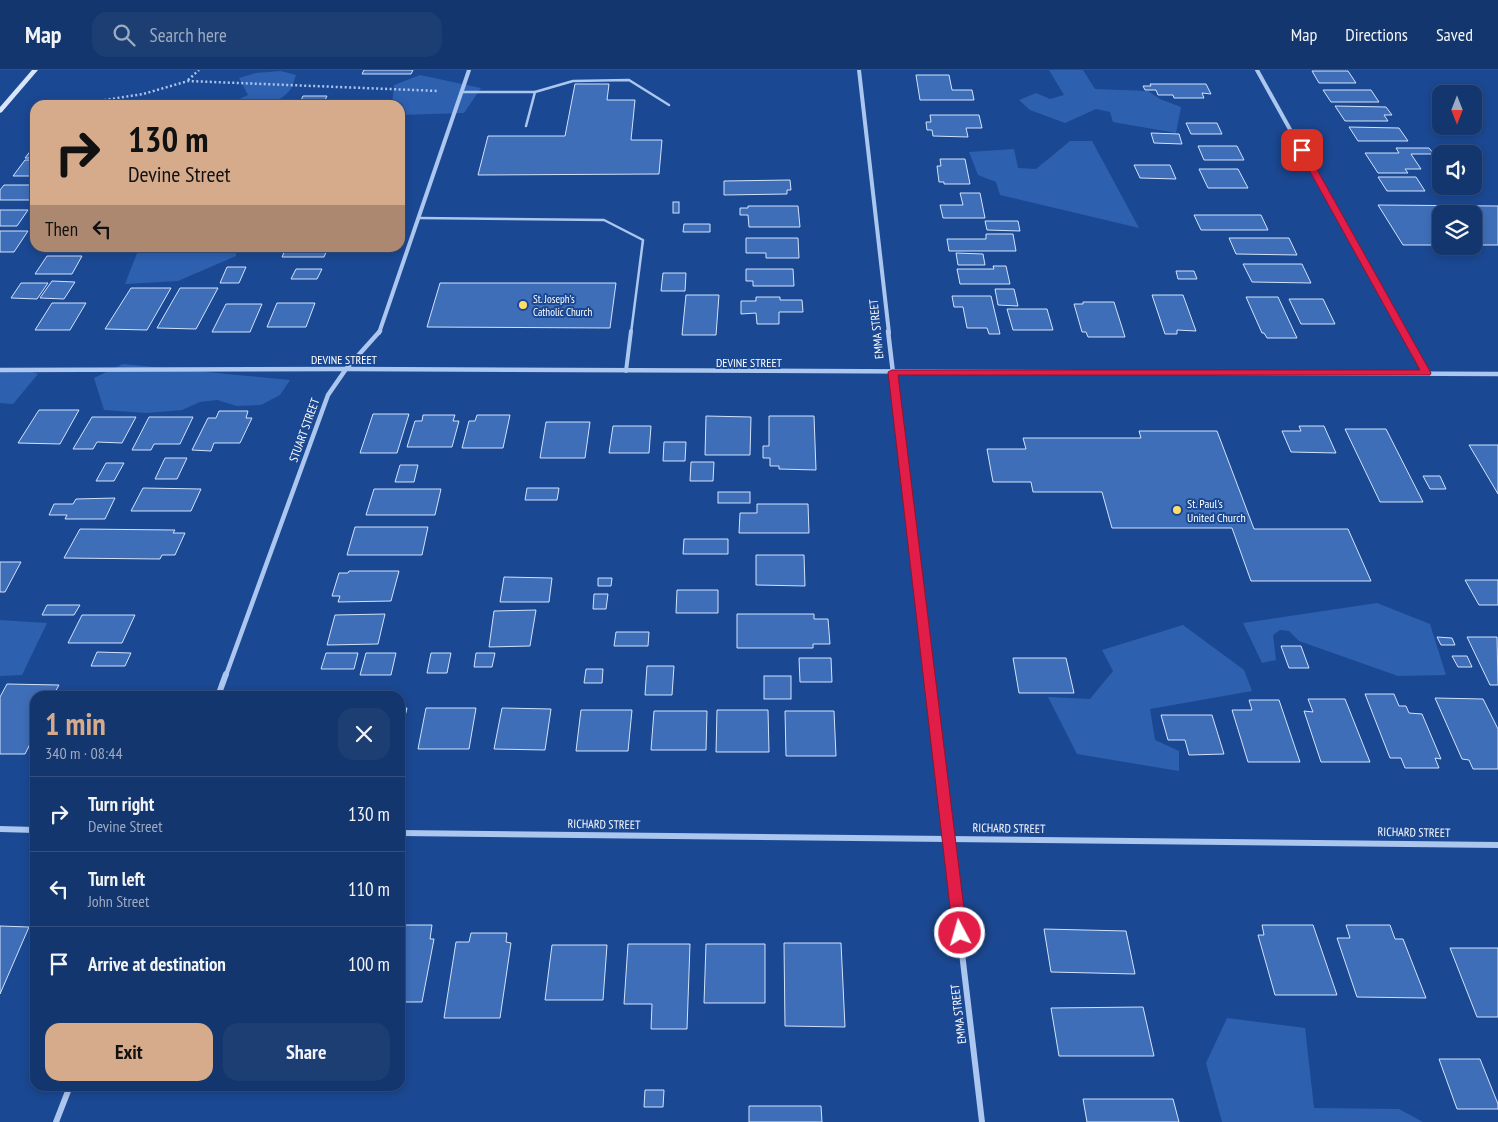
<!DOCTYPE html>
<meta charset="utf-8">
<style>
:root{--surface:#14366e;--page:#1d3e73;--text:#f1f3f6;--muted:#9dabc2;--line:#335081;--accent:#d6ab8b}
body{margin:0;font-family:"PT Sans Narrow",sans-serif;background:var(--page);color:var(--text);height:100vh;display:flex;flex-direction:column;font-size:19px;white-space:nowrap}
*{box-sizing:border-box;margin:0}
p{font-size:16px;color:var(--muted)}
.icon{flex:none;width:28px;height:28px;fill:none;stroke:currentColor;stroke-width:2;stroke-linecap:round;stroke-linejoin:round}
.map{position:relative;flex:1;overflow:hidden}
.side{position:absolute;left:30px;top:621px;width:375px;height:400px;display:flex;flex-direction:column;background:var(--surface);border-radius:15px;box-shadow:0 2px 8px #0003,0 0 0 1px var(--line)}
.side>*{flex:none}
.guide{position:absolute;left:30px;top:30px;width:375px;height:152px;border-radius:15px;box-shadow:0 2px 8px #0003,0 0 0 1px var(--line);background:#d6ab8b;color:#111;overflow:hidden}
.needle{width:32px;rotate:180deg}
.tools{position:absolute;left:1432px;top:15px;display:grid;gap:10px}
.tools a{display:grid;place-items:center;width:50px;height:50px;border-radius:10px;background:var(--surface);box-shadow:0 2px 8px #0003,0 0 0 1px var(--line);font-size:25px}
.pin{position:absolute;display:grid;place-items:center;width:42px;height:42px;color:#fff;margin:-21px;border-radius:10px;box-shadow:0 2px 8px #0006}
.me{position:absolute;width:55px;margin:-28px;rotate:354deg;stroke-linejoin:round;filter:drop-shadow(0 0 4px #0008)}
.turn{display:flex;align-items:center;gap:18px;height:105px;padding:0 15px;font-size:22px}
.turn .icon{width:65px;height:65px;stroke-width:2.5}
.turn b{display:block;font-size:35px;line-height:42px}
.then{display:flex;align-items:center;height:48px;padding:0 15px;background:#0003;gap:10px;font-size:19px}
.round{display:grid;place-items:center;flex:none;width:52px;height:52px;border-radius:15px;background:var(--page)}
.head{display:flex;align-items:center;justify-content:space-between;height:85px;padding:0 15px}
h1{font-size:30px;font-weight:700;line-height:38px;color:var(--accent)}
.button{display:flex;gap:10px;margin-top:auto;padding:10px 15px}
.button a{flex:1;height:58px;border-radius:15px;background:var(--accent);color:#111;font-size:20px;font-weight:700;line-height:58px;text-align:center}
.button a+a{background:var(--page);color:var(--text)}
ul{padding:0;list-style:none}
li{display:flex;align-items:center;gap:15px;height:75px;padding:0 15px;border-top:1px solid var(--line)}
li div{flex:1}
li b{display:block;font-size:19px}
li em{font-style:normal}
header{display:flex;align-items:center;gap:30px;box-sizing:border-box;height:70px;padding:0 25px;background:var(--surface);border-bottom:1px solid var(--line)}
header strong{font-size:24px}
nav{display:flex;gap:28px;margin-inline-start:auto;font-size:18px}
.search{width:350px;height:45px;background:var(--page);display:flex;align-items:center;gap:12px;box-sizing:border-box;padding:0 18px;border-radius:15px;color:var(--muted);font-size:19px}
.map>svg:first-child{display:block}
</style>
<header>
<strong>Map</strong>
<div class="search"><svg class="icon" aria-label="search" viewBox="0 0 24 24"><circle cx="10" cy="10" r="6"/><path d="M15 15l6 6"/></svg>Search here</div>
<nav><a>Map</a><a>Directions</a><a>Saved</a></nav>
</header>
<div class="map">
<svg width="1498" height="1052" viewBox="0 0 1498 1052">
<rect width="100%" height="100%" fill="#1b4892"/>
<g fill="#2e60b0">
<polygon points="1049,0 1083,0 1095,19 1148,21 1160,29 1181,37 1176,63 1113,52 1110,42 1096,39 1065,53 1030,40 1019,30 1036,23 1050,29 1064,25"/>
<path d="M281,1L296,5C294,10 293,17 290,20C276,39 247,35 226,35L248,25L239,8L256,3Z"/>
<polygon points="420,5 481,18 464,43 400,45 400,35 392,35 394,15"/>
<polygon points="1070,71 1092,71 1139,158 1000,125 996,112 978,105 969,82 1014,79 1018,98 1036,99"/>
<polygon points="139,178 236,178 236,186 178,211 125,214"/>
<polygon points="123,294 290,310 280,325 261,335 237,336 217,330 200,332 182,340 146,343 104,340 94,308"/>
<polygon points="23,299 38,304 13,334 0,333 0,301"/>
<polygon points="1377,533 1430,554 1446,605 1398,606 1299,571 1289,561 1280,560 1273,565 1276,590 1262,593 1243,553"/>
<polygon points="0,550 47,553 22,605 0,606"/>
<polygon points="1183,555 1244,600 1252,621 1150,639 1155,670 1179,681 1179,701 1077,684 1048,627 1090,629 1113,601 1102,580"/>
<polygon points="1227,948 1305,958 1314,1038 1399,1039 1423,1052 1222,1052 1206,993"/>
</g>
<g fill="#3f6eb8" stroke="#d1e2fa">
<polygon points="364,0 413,0 411,4 362,4"/>
<polygon points="1312,1 1348,1 1356,13 1319,13"/>
<polygon points="916,5 949,5 952,20 972,20 974,30 920,30"/>
<polygon points="575,14 609,14 607,30 635,30 631,70 662,70 659,104 478,105 488,66 565,66"/>
<polygon points="1150,14 1206,14 1211,24 1202,23 1204,28 1174,28 1173,25 1158,25 1156,20 1145,20 1143,16 1151,16"/>
<polygon points="1323,20 1371,20 1379,32 1331,32"/>
<polygon points="303,26 327,26 323,34 299,35"/>
<polygon points="349,32 367,32 366,35 388,35 347,35"/>
<polygon points="1335,36 1386,37 1392,45 1384,45 1388,51 1345,51"/>
<polygon points="930,45 979,45 982,58 966,58 968,67 933,66 932,60 927,60 926,52 931,52"/>
<polygon points="1186,53 1217,53 1222,64 1191,64"/>
<polygon points="1349,57 1399,58 1408,71 1358,71"/>
<polygon points="1151,63 1179,64 1182,74 1154,73"/>
<polygon points="35,75 35,88 25,88"/>
<polygon points="1198,76 1237,76 1244,90 1204,90"/>
<polygon points="1396,78 1429,78 1434,84 1411,84 1421,99 1405,99 1408,103 1378,103 1365,83 1399,83"/>
<polygon points="940,89 965,89 970,114 944,114 944,112 939,112 937,96 941,96"/>
<polygon points="25,90 35,90 35,106 13,106"/>
<polygon points="1134,95 1170,95 1176,109 1140,108"/>
<polygon points="1199,99 1238,99 1248,118 1208,118"/>
<polygon points="1378,107 1416,107 1425,121 1387,121"/>
<polygon points="790,110 791,120 787,120 787,124 724,125 724,111"/>
<polygon points="4,115 35,115 35,130 0,130 0,120"/>
<polygon points="960,123 980,123 985,148 943,148 940,135 963,135"/>
<rect x="673" y="132" width="6" height="11"/>
<polygon points="1378,135 1498,136 1498,175 1474,175 1474,144 1441,144 1441,175 1403,175"/>
<polygon points="748,136 798,136 800,157 749,157 748,145 740,145 740,138 748,138"/>
<polygon points="0,140 28,140 17,156 0,156"/>
<polygon points="1194,145 1261,145 1268,160 1201,160"/>
<polygon points="985,151 1018,151 1020,161 987,160"/>
<polygon points="684,154 710,154 710,162 683,162"/>
<polygon points="0,161 28,161 14,182 0,182"/>
<polygon points="986,164 1013,164 1016,181 949,181 947,169 986,169"/>
<polygon points="746,168 798,168 799,188 766,188 766,183 746,183"/>
<polygon points="1229,168 1289,168 1297,185 1236,184"/>
<polygon points="286,178 328,178 324,187 282,187"/>
<polygon points="956,183 983,184 985,195 958,195"/>
<polygon points="47,186 82,186 72,204 35,204"/>
<polygon points="1243,194 1302,194 1311,213 1252,212"/>
<polygon points="993,196 1006,196 1010,214 960,214 957,199 994,199"/>
<polygon points="227,197 246,197 239,213 220,213"/>
<polygon points="296,199 322,199 317,209 291,209"/>
<polygon points="746,199 793,199 794,216 753,216 753,211 746,211"/>
<polygon points="1176,201 1194,201 1197,209 1178,209"/>
<polygon points="663,203 686,203 685,221 661,221"/>
<polygon points="52,211 75,212 64,229 40,228"/>
<polygon points="21,213 48,213 37,229 11,228"/>
<polygon points="440,213 616,213 610,258 427,257"/>
<polygon points="131,218 171,218 147,260 105,259"/>
<polygon points="180,218 218,218 196,259 157,258"/>
<polygon points="995,219 1014,219 1018,236 998,235"/>
<polygon points="686,225 719,225 716,265 682,265"/>
<polygon points="1152,225 1183,225 1196,261 1177,260 1177,264 1165,264"/>
<polygon points="952,226 991,226 1000,264 989,264 987,258 967,258 963,237 954,237"/>
<polygon points="756,227 780,227 780,230 802,230 803,242 779,242 779,254 757,254 756,243 741,244 741,231 756,231"/>
<polygon points="1246,227 1278,227 1297,268 1267,268 1264,263 1262,263"/>
<polygon points="1289,229 1323,229 1335,254 1301,254"/>
<polygon points="1083,232 1114,232 1125,267 1088,267 1086,262 1082,262 1074,234 1083,234"/>
<polygon points="52,233 86,233 70,260 35,260"/>
<polygon points="277,233 315,233 306,257 267,257"/>
<polygon points="226,234 262,234 250,262 212,262"/>
<polygon points="1007,239 1047,239 1053,260 1013,260"/>
<polygon points="39,340 79,340 60,374 18,373"/>
<polygon points="219,341 248,341 246,348 252,348 240,373 214,373 211,381 192,380 208,348 216,348"/>
<polygon points="373,344 409,344 397,383 360,383"/>
<polygon points="423,345 455,345 453,351 459,351 452,377 407,377 415,351 422,351"/>
<polygon points="477,345 510,345 503,378 462,378 469,351 475,351"/>
<polygon points="706,346 751,347 750,385 705,385"/>
<polygon points="769,346 814,346 816,400 779,399 779,396 770,396 770,388 763,388 763,376 769,376"/>
<polygon points="92,347 136,347 122,373 97,372 93,379 73,379"/>
<polygon points="149,347 193,347 180,374 154,374 151,380 132,380"/>
<polygon points="546,352 590,352 585,388 540,388"/>
<polygon points="613,356 651,356 649,383 609,383"/>
<polygon points="1299,356 1324,356 1336,383 1291,382 1282,361 1301,361"/>
<polygon points="1345,359 1386,359 1423,432 1380,432"/>
<polygon points="1139,361 1217,361 1254,459 1348,459 1371,511 1251,511 1232,458 1112,458 1102,422 1033,422 1031,412 993,412 987,379 1026,379 1023,368 1141,368"/>
<polygon points="664,372 686,372 685,391 663,391"/>
<polygon points="1469,375 1498,375 1498,424"/>
<polygon points="165,388 187,388 177,409 155,409"/>
<polygon points="691,392 714,392 713,411 690,411"/>
<polygon points="106,393 124,393 114,411 96,411"/>
<polygon points="400,395 418,395 414,412 395,412"/>
<polygon points="1423,406 1440,406 1446,419 1430,419"/>
<polygon points="143,418 201,419 191,441 131,441"/>
<polygon points="527,418 559,418 557,430 525,430"/>
<polygon points="374,419 441,419 435,445 366,445"/>
<rect x="718" y="422" width="32" height="11"/>
<polygon points="115,428 105,449 65,449 67,445 49,445 54,434 73,434 76,429"/>
<polygon points="757,434 808,434 809,463 739,463 740,443 757,443"/>
<polygon points="355,457 428,457 422,485 347,485"/>
<polygon points="80,459 175,460 173,463 185,463 175,485 162,485 160,489 64,488"/>
<polygon points="684,469 728,469 728,484 683,484"/>
<polygon points="756,485 804,485 805,516 756,515"/>
<polygon points="0,492 21,492 5,522 0,522"/>
<polygon points="349,501 399,501 391,531 338,532 340,526 332,526 339,503 348,503"/>
<polygon points="504,507 552,508 549,532 500,532"/>
<polygon points="598,508 612,508 611,516 598,516"/>
<polygon points="1465,510 1498,510 1498,535 1479,535"/>
<polygon points="677,520 718,520 718,543 676,543"/>
<polygon points="594,524 608,524 606,539 593,539"/>
<polygon points="47,535 80,535 74,545 42,545"/>
<polygon points="536,540 530,576 489,577 494,541"/>
<polygon points="385,544 378,574 327,575 335,545"/>
<polygon points="737,544 814,544 814,549 828,549 830,574 813,574 813,578 737,578"/>
<polygon points="82,545 135,545 122,573 68,573"/>
<polygon points="616,562 649,562 648,576 614,576"/>
<polygon points="1437,567 1452,568 1455,575 1441,575"/>
<polygon points="1467,567 1497,567 1498,615 1490,615"/>
<polygon points="1281,576 1301,576 1309,598 1289,598"/>
<polygon points="97,582 131,583 125,596 91,596"/>
<polygon points="326,583 358,583 354,599 321,599"/>
<polygon points="366,583 396,583 391,605 360,605"/>
<polygon points="431,583 451,583 447,603 427,603"/>
<polygon points="476,583 495,583 492,597 474,597"/>
<polygon points="1452,586 1467,586 1472,597 1458,597"/>
<polygon points="799,588 831,588 832,612 800,612"/>
<polygon points="1013,588 1066,588 1074,623 1019,623"/>
<polygon points="647,596 674,596 672,625 645,625"/>
<polygon points="586,599 603,599 602,613 584,613"/>
<rect x="764" y="606" width="27" height="23"/>
<polygon points="7,614 59,615 53,626 35,626 35,664 25,684 0,684 0,627"/>
<polygon points="1365,624 1394,624 1399,636 1406,636 1409,643 1422,644 1441,689 1435,688 1439,698 1405,698 1401,688 1390,688"/>
<polygon points="1435,628 1483,629 1498,659 1498,699 1473,699 1469,690 1462,689"/>
<polygon points="1308,629 1345,629 1370,692 1321,692 1304,641 1313,642"/>
<polygon points="1249,630 1279,630 1300,692 1248,692 1232,640 1252,640"/>
<polygon points="400,638 407,638 400,667"/>
<polygon points="426,638 476,638 469,679 418,679"/>
<polygon points="502,638 551,639 545,680 494,679"/>
<polygon points="581,640 632,640 628,681 576,681"/>
<polygon points="717,640 768,640 769,682 716,682"/>
<polygon points="654,641 707,641 706,680 651,680"/>
<polygon points="785,641 834,641 836,686 786,686"/>
<polygon points="1161,645 1212,645 1224,684 1189,685 1185,670 1168,670"/>
<polygon points="400,855 432,855 430,869 434,869 422,932 400,932"/>
<polygon points="1262,855 1313,855 1337,925 1275,925 1258,865 1264,865"/>
<polygon points="1346,855 1390,855 1395,869 1403,869 1426,928 1357,927 1337,868 1350,868"/>
<polygon points="0,856 29,857 0,924"/>
<polygon points="1044,859 1126,861 1135,904 1051,902"/>
<polygon points="471,863 507,863 506,872 511,873 500,948 444,948 456,872 469,872"/>
<polygon points="784,873 841,873 845,957 785,956"/>
<polygon points="628,874 690,874 687,959 651,959 652,934 624,934"/>
<polygon points="706,874 765,874 765,933 704,933"/>
<polygon points="552,875 607,875 603,930 545,930"/>
<polygon points="1450,878 1498,878 1498,947 1477,947"/>
<polygon points="1143,937 1154,986 1059,986 1051,938"/>
<polygon points="1439,989 1480,989 1498,1034 1498,1039 1457,1039"/>
<polygon points="645,1020 664,1020 663,1037 644,1037"/>
<polygon points="1083,1029 1173,1029 1179,1052 1087,1052"/>
<polygon points="749,1036 821,1036 822,1052 749,1052"/>
</g>
<g fill="none" stroke-linecap="round" stroke-linejoin="round">
<g stroke="#abc6ef" stroke-width="2.5" stroke-dasharray="2 2.5" stroke-linecap="butt">
<polyline points="188,10 199,0"/>
<polyline points="73,35 143,24 188,11 439,21"/>
</g>
<g stroke="#abc6ef" stroke-width="2.5">
<polyline points="462,22 535,22 526,56"/>
<polyline points="535,22 573,11 629,10 669,35"/>
<polyline points="419,148 604,150 643,170 631,263"/>
</g>
<polyline stroke="#abc6ef" stroke-width="4" points="626,301 631,261"/>
<g stroke="#abc6ef" stroke-width="4">
<polyline points="859,0 889,263"/>
<polyline points="1257,0 1403,263"/>
<polyline points="379,263 469,0"/>
</g>
<g stroke="#abc6ef" stroke-width="4.5">
<polyline points="888,261 929,605"/>
<polyline points="1403,261 1426,303"/>
<polyline points="0,300 346,299 1498,304"/>
<polyline points="226,605 328,325 346,299 380,261"/>
</g>
<g stroke="#abc6ef" stroke-width="6">
<polyline points="929,604 982,1052"/>
<polyline points="218,626 226,604"/>
<polyline points="0,759 35,760"/>
<polyline points="400,763 1498,775"/>
<polyline points="56,1052 70,1016"/>
</g>
<polygon fill="#d8e5fa" fill-rule="evenodd" points="32,0 38,0 2,42 0,43 0,37"/>
</g>
<polygon fill="#e11d48" stroke="#92132f" points="1299,79 1306,80 1431,303 1430,305 898,305 967,863 965,868 960,870 955,868 953,863 888,302 892,300 1420,300 1298,80"/>
<g fill="#ffdd69" stroke="#1b4892" stroke-width="2">
<circle cx="523" cy="235" r="5"/>
<circle cx="1177" cy="440" r="5"/>
</g>
<g text-anchor="middle" dominant-baseline="central" stroke-width="4" stroke-linejoin="round" paint-order="stroke">
<g font-size="11" fill="#fff" stroke="#1b4892" text-anchor="start">
<text x="533" y="229">St. Joseph's<tspan x="533" dy="13">Catholic Church</tspan></text>
</g>
<g font-size="12" fill="#fff" stroke="#1b4892">
<text transform="translate(876 259) rotate(-96)">EMMA STREET</text>
<text x="344" y="289">DEVINE STREET</text>
<text x="749" y="292">DEVINE STREET</text>
<text transform="translate(304 360) rotate(-70)">STUART STREET</text>
<text transform="translate(604 754) rotate(1)">RICHARD STREET</text>
<text transform="translate(1009 758) rotate(1)">RICHARD STREET</text>
<text transform="translate(1414 762) rotate(1)">RICHARD STREET</text>
<text transform="translate(958 944) rotate(-97)">EMMA STREET</text>
</g>
<g font-size="12" fill="#fff" stroke="#1b4892" text-anchor="start">
<text x="1187" y="433">St. Paul's<tspan x="1187" dy="14">United Church</tspan></text>
</g>
</g>
</svg>
<div class="tools">
<a><svg class="needle" viewBox="-14 -14 28 28"><path d="M0-13l5 13h-10z" fill="#e53935"/><path d="M0 13l5-13h-10z" fill="#9dabc2"/></svg></a>
<a><svg class="icon" aria-label="sound" viewBox="0 0 24 24"><path d="M4 9h4l5-4v14l-5-4H4zM17 9q2 3 0 6"/></svg></a>
<a><svg class="icon" aria-label="layers" viewBox="0 0 24 24"><path d="M12 4l9 5-9 5-9-5zM3 14l9 5 9-5"/></svg></a>
</div>
<div class="pin" style="left:1302px;top:80px;background:#d93025"><svg class="icon" aria-label="arrive" viewBox="0 0 24 24"><path d="M6 21V4h12l-3 4 3 4H6"/></svg></div>
<svg class="me" style="left:960px;top:863px" viewBox="-20 -20 40 40"><circle r="17" fill="#e11d48" stroke="#fff" stroke-width="3"/><path d="M0-11L8 9 0 5-8 9z" fill="#fff"/></svg>
<div class="guide">
<div class="turn"><svg class="icon" aria-label="right" viewBox="0 0 24 24"><path d="M7 20v-9h11M14 6l5 5-5 5"/></svg><div><b>130 m</b>Devine Street</div></div>
<div class="then">Then<svg class="icon" aria-label="left" viewBox="0 0 24 24"><path d="M17 20v-9H6M10 6l-5 5 5 5"/></svg></div>
</div>
<section class="side">
<div class="head"><div><h1>1 min</h1><p>340 m · 08:44</p></div><a class="round"><svg class="icon" aria-label="close" viewBox="0 0 24 24"><path d="M6 6l12 12M18 6L6 18"/></svg></a></div>
<ul>
<li><svg class="icon" aria-label="right" viewBox="0 0 24 24"><path d="M7 20v-9h11M14 6l5 5-5 5"/></svg><div><b>Turn right</b><p>Devine Street</p></div><em>130 m</em></li>
<li><svg class="icon" aria-label="left" viewBox="0 0 24 24"><path d="M17 20v-9H6M10 6l-5 5 5 5"/></svg><div><b>Turn left</b><p>John Street</p></div><em>110 m</em></li>
<li><svg class="icon" aria-label="arrive" viewBox="0 0 24 24"><path d="M6 21V4h12l-3 4 3 4H6"/></svg><div><b>Arrive at destination</b></div><em>100 m</em></li>
</ul>
<div class="button"><a>Exit</a><a>Share</a></div>
</section>
</div>
